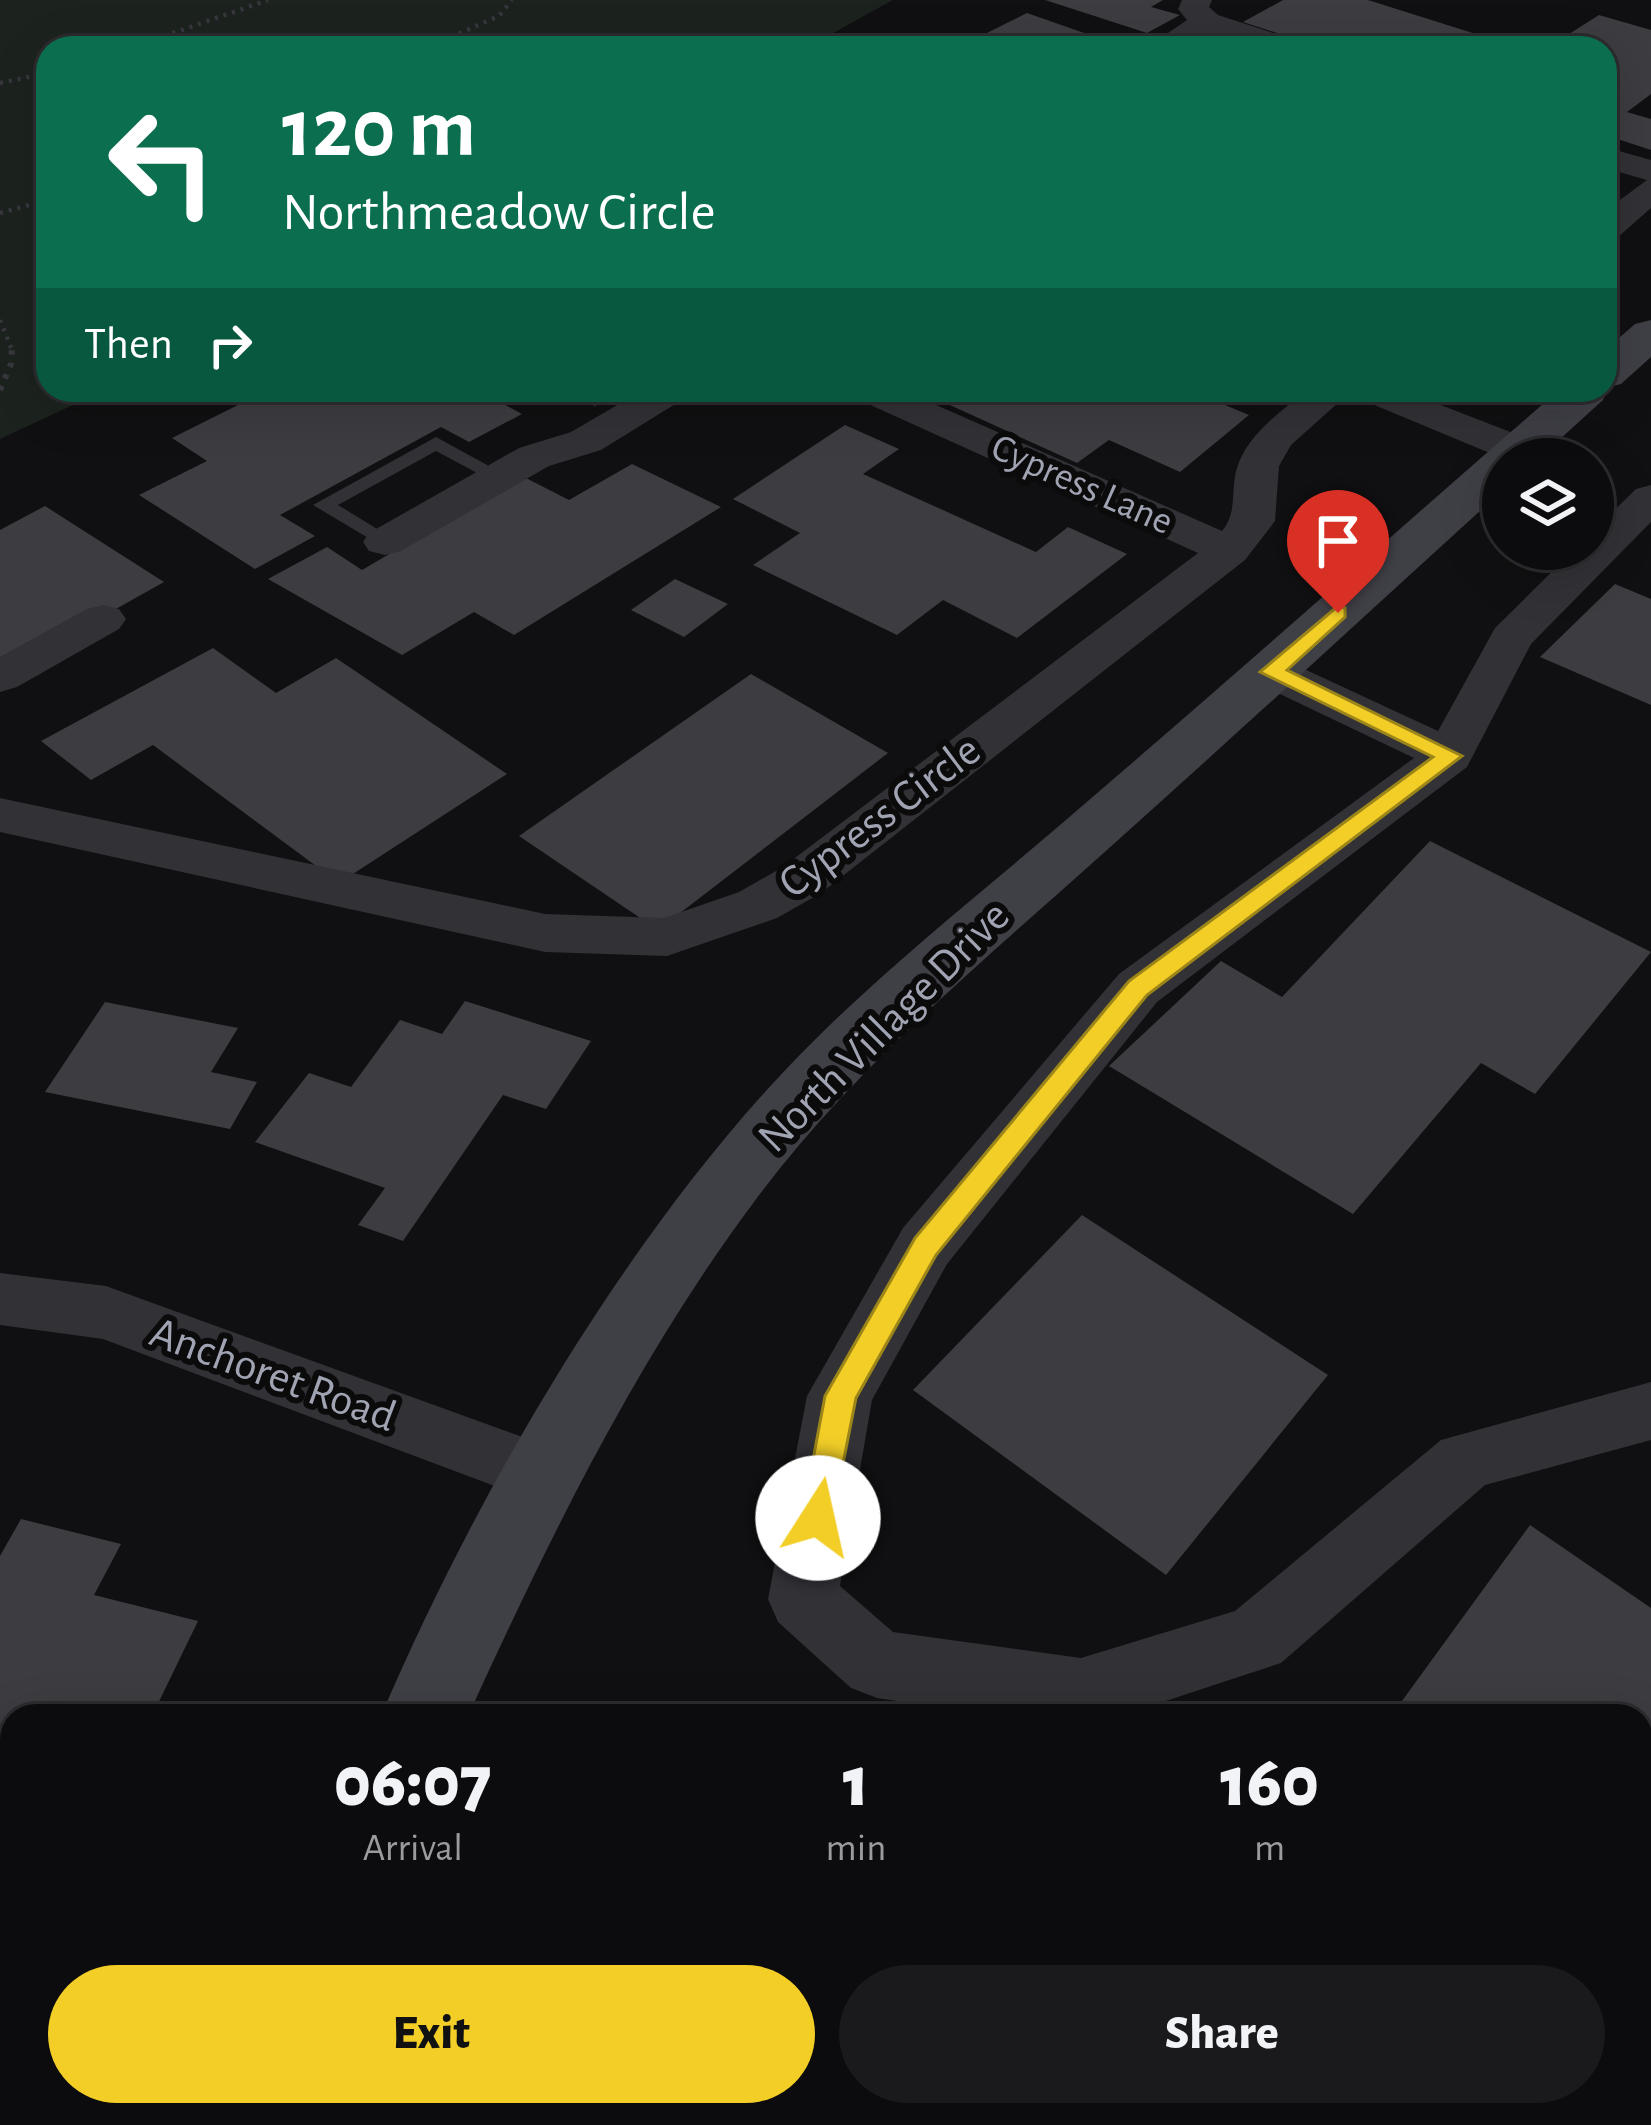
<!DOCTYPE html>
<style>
:root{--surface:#0c0b0d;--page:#1a191b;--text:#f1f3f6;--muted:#9a9b9d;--line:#2c2b2e;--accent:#f2ce27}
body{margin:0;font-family:"Alegreya Sans",sans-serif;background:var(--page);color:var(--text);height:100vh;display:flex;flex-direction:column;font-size:45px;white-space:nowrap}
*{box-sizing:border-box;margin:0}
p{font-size:39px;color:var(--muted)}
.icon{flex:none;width:66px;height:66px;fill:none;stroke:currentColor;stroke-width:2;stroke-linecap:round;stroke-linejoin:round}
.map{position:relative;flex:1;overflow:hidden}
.panel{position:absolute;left:0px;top:1704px;width:1653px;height:423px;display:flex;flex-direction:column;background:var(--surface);border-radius:36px 36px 0 0;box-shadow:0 12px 48px #0002,0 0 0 3px var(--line)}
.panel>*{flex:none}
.banner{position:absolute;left:36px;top:36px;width:1581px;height:366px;border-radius:36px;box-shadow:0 12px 48px #0002,0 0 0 3px var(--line);background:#0b6e4f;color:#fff;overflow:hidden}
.tools{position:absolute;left:1482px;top:438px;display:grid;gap:24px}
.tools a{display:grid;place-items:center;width:132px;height:132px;border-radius:50%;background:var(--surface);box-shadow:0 12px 48px #0002,0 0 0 3px var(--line);font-size:60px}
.pin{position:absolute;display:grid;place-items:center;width:102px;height:102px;color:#fff;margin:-123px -51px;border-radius:50% 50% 50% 0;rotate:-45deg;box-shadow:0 0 12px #0007}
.pin .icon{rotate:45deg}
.me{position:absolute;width:132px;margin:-66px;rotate:10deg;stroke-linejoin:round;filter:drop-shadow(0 0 9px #0008)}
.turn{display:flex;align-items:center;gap:42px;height:252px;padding:0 48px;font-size:54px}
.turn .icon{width:156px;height:156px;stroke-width:2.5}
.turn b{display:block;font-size:84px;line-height:102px}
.then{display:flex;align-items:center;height:114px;padding:0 48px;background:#0003;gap:24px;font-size:45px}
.eta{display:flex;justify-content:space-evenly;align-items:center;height:204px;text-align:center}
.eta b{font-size:72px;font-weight:800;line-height:84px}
.cta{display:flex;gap:24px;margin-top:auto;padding:24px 48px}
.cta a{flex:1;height:138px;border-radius:72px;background:var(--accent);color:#111;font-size:48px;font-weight:800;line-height:138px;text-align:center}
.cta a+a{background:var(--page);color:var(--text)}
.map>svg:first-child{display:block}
</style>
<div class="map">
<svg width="1651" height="2125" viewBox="0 0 1651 2125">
<rect width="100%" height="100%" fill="#100f11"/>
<polygon fill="#1c231e" points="0,0 893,0 806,48 48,48 48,390 105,390 0,439"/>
<g fill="#3c3c41">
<polygon points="1045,0 1163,0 1151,7 1180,15 1147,33"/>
<polygon points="1283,0 1368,0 1479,35 1457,48 1323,48 1243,22"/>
<polygon points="1027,13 1124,47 1124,48 957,48"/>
<polygon points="1599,15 1651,30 1651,94 1627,112 1651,119 1651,150 1605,135 1605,48 1547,48"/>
<polygon points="268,390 477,390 522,414 469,442 441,427 280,515 315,536 255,569 139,495 207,461 172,438"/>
<polygon points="564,390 623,390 595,406"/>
<polygon points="940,390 1189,390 1249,415 1180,472 1109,440 1077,463 930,396"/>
<polygon points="845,425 899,449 863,474 1036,552 1068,527 1127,554 1017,638 943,600 897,635 753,565 800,533 733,499"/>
<polygon points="632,464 721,507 514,635 474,612 402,655 268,579 327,547 362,570 522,476 569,500"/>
<polygon points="45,506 164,582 0,674 0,530"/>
<polygon points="675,579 728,604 684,637 631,610"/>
<polygon points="1615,584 1651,599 1651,705 1540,657"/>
<polygon points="213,648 276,693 336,658 507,774 339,883 153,745 91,780 41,741"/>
<polygon points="751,674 888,753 658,930 519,836"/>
<polygon points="1430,841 1651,952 1535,1094 1481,1063 1353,1214 1109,1066 1221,961 1282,997"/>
<polygon points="465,1001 591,1041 546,1109 503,1095 403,1241 358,1225 385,1188 255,1142 309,1073 351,1087 400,1020 442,1034"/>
<polygon points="105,1002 238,1028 211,1072 257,1082 230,1129 45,1092"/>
<polygon points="1082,1215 1328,1375 1166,1575 913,1390"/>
<polygon points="21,1519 121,1544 94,1595 198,1621 152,1716 12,1716 12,1871 0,1894 0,1556"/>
<polygon points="1530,1525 1651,1608 1651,1936 1641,1929 1641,1716 1391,1716"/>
<polygon points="611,2115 1060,2115 1053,2125 603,2125"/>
<polygon points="1311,2115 1447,2115 1440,2125 1322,2125"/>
</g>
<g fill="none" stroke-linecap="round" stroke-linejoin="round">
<g stroke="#37373d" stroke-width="4.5" stroke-dasharray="3 6" stroke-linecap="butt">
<polyline points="130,48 268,0"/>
<polyline points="426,48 499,16 512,0"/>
<polyline points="0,83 48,73"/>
<polyline points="0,213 48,200"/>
<polyline points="0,320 12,350"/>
</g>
<polyline stroke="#37373d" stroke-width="6" stroke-dasharray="4.5 8" stroke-linecap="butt" points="0,390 11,364 12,347"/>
<polygon fill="#313136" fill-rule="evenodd" points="436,437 509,477 499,483 492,481 436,451 338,505 392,538 395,542 385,548 313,505"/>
<g fill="#313136" fill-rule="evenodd">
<polygon points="1182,0 1212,0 1209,7 1218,15 1298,41 1303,48 1256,48 1210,33 1185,48 1146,48 1187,20 1178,9"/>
<polygon points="1605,147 1651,160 1651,208 1618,237 1605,240 1605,211 1647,180 1605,168"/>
<polygon points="643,390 691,390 685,398 601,450 549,466 401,551 385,555 369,551 363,542 369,533 519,448 571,432"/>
<path d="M849,390H902L1222,531C1238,512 1230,491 1237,468C1247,434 1282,411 1307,390H1402L1534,441L1540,450L1533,459H1504L1348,394L1291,445L1279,466L1275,521L1245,560L821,893L777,918L667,956L545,952L0,832V798L545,914L664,918L739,892L783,867L1198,553L855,398Z"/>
<polygon points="1651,485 1651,522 1531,644 1467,767 1157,1002 947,1264 872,1400 840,1586 893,1632 1081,1658 1235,1611 1441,1440 1651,1382 1651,1440 1485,1485 1281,1663 1120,1716 997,1716 877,1698 851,1688 778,1622 768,1599 807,1396 903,1228 1119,974 1414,758 1255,682 1248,672 1255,662 1272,657 1289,662 1438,731 1495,628 1575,549 1593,549 1593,531 1636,489"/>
<polygon points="103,605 119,609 126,619 119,629 17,687 0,692 0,657 87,609"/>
<polygon points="0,1273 106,1286 128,1294 564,1452 574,1473 564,1494 540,1503 103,1339 0,1325"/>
</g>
<g fill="#3f3f46" fill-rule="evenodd">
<path d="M1651,320V357L1621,384L1608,387L1603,400L1538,459H1503V490C1371,610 1240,731 1107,850C983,961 854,1067 754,1202C636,1360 550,1537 468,1716H381C472,1503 610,1264 765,1092C860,986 974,900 1081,807C1242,669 1400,528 1559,390H1605V350L1635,324Z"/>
<polygon points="248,2115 344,2115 342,2125 244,2125"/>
</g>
</g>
<polygon fill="#f2ce27" stroke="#9d8619" stroke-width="3" points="1338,606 1345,608 1345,617 1287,670 1462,756 1147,995 936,1255 856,1398 830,1529 818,1533 807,1529 802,1518 825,1396 915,1238 1129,981 1433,757 1260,672"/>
<g text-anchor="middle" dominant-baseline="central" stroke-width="12" stroke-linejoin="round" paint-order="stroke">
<g font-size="39" fill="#a0a3b2" stroke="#0b0b0c">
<text transform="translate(1082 485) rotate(24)">Cypress Lane</text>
</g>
<g font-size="45" fill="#a0a3b2" stroke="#0b0b0c">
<text transform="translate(880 817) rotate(-37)">Cypress Circle</text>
<text transform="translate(884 1027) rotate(-45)">North Village Drive</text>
<text transform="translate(273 1375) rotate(20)">Anchoret Road</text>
</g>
</g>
</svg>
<div class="tools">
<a><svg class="icon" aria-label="layers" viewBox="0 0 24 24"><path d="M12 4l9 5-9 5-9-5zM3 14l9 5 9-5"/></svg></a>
</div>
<div class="pin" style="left:1338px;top:613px;background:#d93025"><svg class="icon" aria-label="arrive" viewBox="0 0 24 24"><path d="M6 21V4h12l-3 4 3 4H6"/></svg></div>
<svg class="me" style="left:818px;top:1518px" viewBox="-20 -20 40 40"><circle r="19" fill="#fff"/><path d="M0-13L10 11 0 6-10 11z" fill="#f2ce27"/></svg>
<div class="banner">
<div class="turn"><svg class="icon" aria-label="left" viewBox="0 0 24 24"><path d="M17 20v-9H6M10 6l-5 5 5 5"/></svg><div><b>120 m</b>Northmeadow Circle</div></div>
<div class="then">Then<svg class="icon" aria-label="right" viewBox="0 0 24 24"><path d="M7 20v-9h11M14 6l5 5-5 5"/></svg></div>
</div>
<section class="panel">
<div class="eta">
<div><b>06:07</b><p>Arrival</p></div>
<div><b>1</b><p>min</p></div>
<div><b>160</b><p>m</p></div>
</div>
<div class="cta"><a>Exit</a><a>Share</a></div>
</section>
</div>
